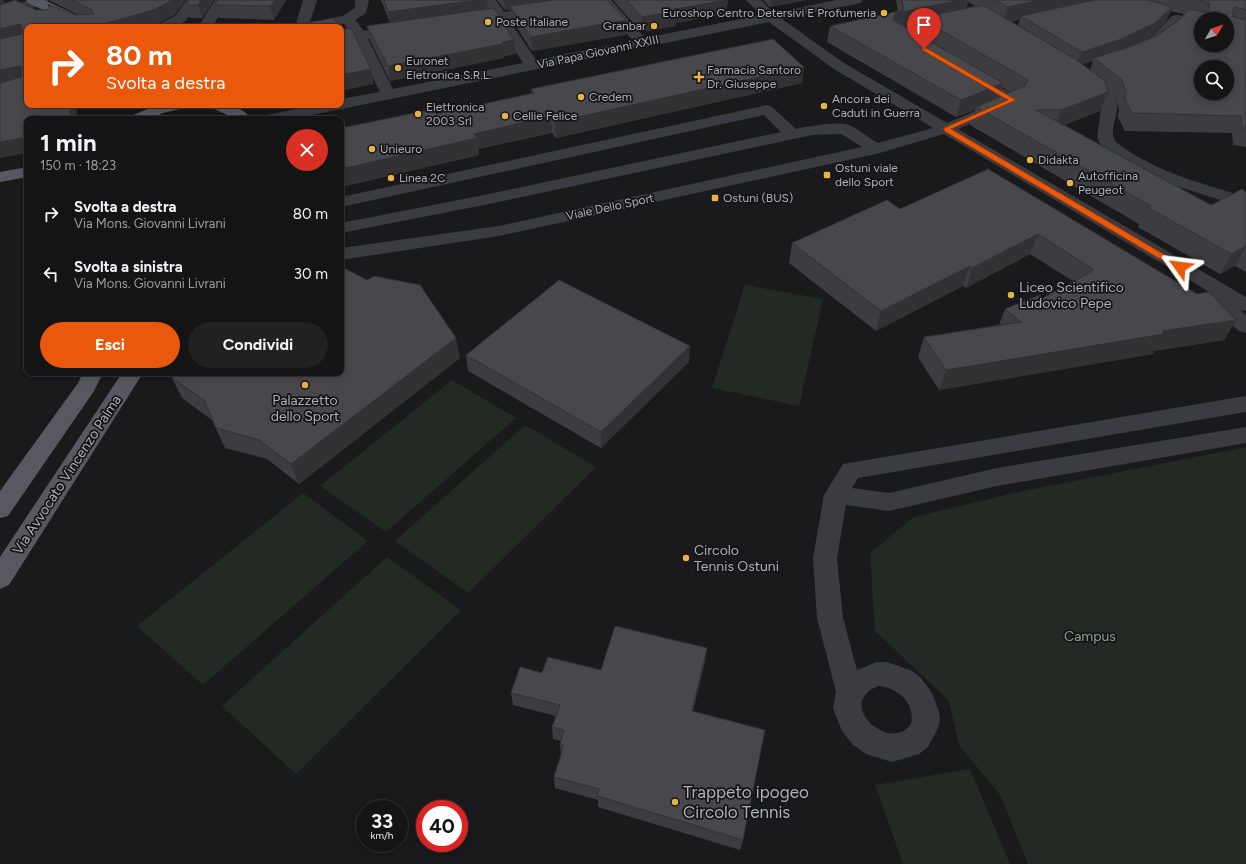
<!DOCTYPE html>
<html lang="it">
<meta charset="utf-8">
<style>
:root{--surface:#141415;--page:#212122;--text:#f1f3f6;--muted:#9d9ea0;--line:#333334;--accent:#ea580c}
body{margin:0;font-family:Figtree,sans-serif;background:var(--page);color:var(--text);height:100vh;display:flex;flex-direction:column;font-size:15px;white-space:nowrap}
*{box-sizing:border-box;margin:0}
p{font-size:13px;color:var(--muted)}
.icon{flex:none;width:22px;height:22px;fill:none;stroke:currentColor;stroke-width:2;stroke-linecap:round;stroke-linejoin:round}
.map{position:relative;flex:1;overflow:hidden}
.details{position:absolute;left:24px;top:116px;width:320px;height:260px;display:flex;flex-direction:column;background:var(--surface);border-radius:8px;box-shadow:0 2px 10px #0003,0 0 0 1px var(--line)}
.details>*{flex:none}
.banner{position:absolute;left:24px;top:24px;width:320px;height:84px;border-radius:8px;box-shadow:0 2px 10px #0003,0 0 0 1px var(--line);background:#ea580c;color:#fff;overflow:hidden}
.needle{width:26px;rotate:51deg}
.tools{position:absolute;left:1194px;top:12px;display:grid;gap:8px}
.tools a{display:grid;place-items:center;width:40px;height:40px;border-radius:50%;background:var(--surface);box-shadow:0 2px 10px #0003,0 0 0 1px var(--line);font-size:20px}
.speed{position:absolute;left:356px;top:800px;display:flex;gap:8px;font-size:20px;font-weight:700;text-align:center}
.speed>*{display:grid;place-content:center;width:52px;height:52px;border-radius:50%;background:var(--surface);box-shadow:0 2px 10px #0003,0 0 0 1px var(--line);line-height:1}
.speed small{font-size:10px;font-weight:400}
.speed .limit{border:6px solid #d22;background:#fff;color:#111}
.pin{position:absolute;display:grid;place-items:center;width:34px;height:34px;color:#fff;margin:-41px -17px;border-radius:50% 50% 50% 0;rotate:-45deg;box-shadow:0 0 4px #0007}
.pin .icon{rotate:45deg}
.me{position:absolute;width:44px;margin:-22px;rotate:301deg;stroke-linejoin:round;filter:drop-shadow(0 0 3px #0008)}
.turn{display:flex;align-items:center;gap:14px;height:84px;padding:0 16px;font-size:18px}
.turn .icon{width:52px;height:52px;stroke-width:2.5}
.turn b{display:block;font-size:28px;line-height:34px}
.round{display:grid;place-items:center;flex:none;width:42px;height:42px;border-radius:21px;background:var(--page)}
.head{display:flex;align-items:center;justify-content:space-between;height:68px;padding:0 16px}
h1{font-size:24px;font-weight:700;line-height:30px}
.cta{display:flex;gap:8px;margin-top:auto;padding:8px 16px}
.cta a{flex:1;height:46px;border-radius:24px;background:var(--accent);color:#fff;font-size:16px;font-weight:700;line-height:46px;text-align:center}
.cta a+a{background:var(--page);color:var(--text)}
ul{padding:0;list-style:none}
li{display:flex;align-items:center;gap:12px;height:60px;padding:0 16px}
li div{flex:1}
li b{display:block;font-size:15px}
li em{font-style:normal}
.map>svg:first-child{display:block}
</style>
<div class="map">
<svg width="1246" height="864" viewBox="0 0 1246 864">
<rect width="100%" height="100%" fill="#1a1a1c"/>
<g fill="#222a23">
<polygon points="745,285 823,299 799,406 712,388"/>
<polygon points="452,380 516,418 386,532 320,486"/>
<polygon points="525,425 596,467 468,593 395,541"/>
<polygon points="1246,447 1246,864 1028,864 1000,795 959,745 949,701 875,631 870,553 914,517 1018,492"/>
<polygon points="303,493 368,541 203,685 137,626"/>
<polygon points="387,557 461,610 296,774 222,706"/>
<polygon points="970,769 1010,864 903,864 875,785"/>
</g>
<g fill="none" stroke-linecap="round" stroke-linejoin="round">
<g fill="#3b3c41" fill-rule="evenodd">
<polygon points="29,0 49,0 47,3 0,19 0,10"/>
<path d="M187,0H201C186,22 185,27 157,27L159,24L175,16Z"/>
<polygon points="215,0 229,0 212,27 198,27"/>
<path d="M303,0H317L310,22L343,16L355,8V0H369L366,13L355,20L364,31L398,26L403,27L405,30L403,33L368,39L393,89L523,63L496,21L470,25L465,24L463,21L465,18L491,14L482,0H496L504,12L541,7L546,8L548,11L546,14L509,20L536,60L633,41L597,0H611L645,38L761,15L746,0H761L774,13L836,0H863L861,3L856,4L782,19L844,63L947,123L1001,100L970,82L968,79L970,76H980L1018,97L1021,100L1018,103L958,129L1246,297V311L1240,310L1246,315V333L1239,331L1205,300L1202,296L1208,291L944,134L876,154L499,236L341,260V248L499,226L862,147L841,134L812,135L489,204L341,233V223L489,194L781,132L764,115L341,207V197L767,105L772,107L796,129C810,126 836,121 849,125C859,129 869,138 878,143L933,128L834,69L769,22L292,119H261L263,116L315,105H341V99L380,92L353,37L344,24L326,27H295Z"/>
<polygon points="1177,15 1182,16 1184,19 1178,28 1158,46 1148,46 1146,43 1148,40 1172,16"/>
<path d="M1082,75C1089,76 1095,81 1102,85C1134,105 1104,122 1116,142C1155,172 1200,183 1246,197V208L1160,181L1131,166L1106,150L1099,142L1097,137L1102,102L1097,95L1077,82L1075,79L1077,76Z"/>
<path d="M1246,396V412L858,478L852,488L889,493L997,468L1246,427V443L997,486L889,511L846,505L837,558L843,618L857,670L877,662H887L910,670L920,677L932,693L939,712L940,721L937,730L928,747L919,754L892,762L866,754L852,744L842,731L833,708L836,692L817,618L813,558L824,495L843,464ZM878,686C897,687 916,703 911,724C890,754 834,704 878,686Z"/>
</g>
<g fill="#585960" fill-rule="evenodd">
<polygon points="26,0 44,0 96,24 98,27 80,27 28,3"/>
<polygon points="157,105 187,105 184,108 163,113 150,119 129,119 131,116"/>
<path d="M207,105C225,105 240,103 251,119C246,119 238,120 234,118C230,116 209,107 207,105Z"/>
<polygon points="27,167 27,177 0,182 0,172"/>
<polygon points="83,373 103,373 94,391 8,516 0,518 0,491 78,383"/>
<polygon points="122,373 143,373 9,585 0,589 0,557"/>
</g>
</g>
<g fill="#3d3d41" fill-rule="evenodd">
<polygon points="3,0 5,3 36,10 74,15 79,15 50,1 50,0 186,0 174,15 158,23 144,27 27,27 27,105 76,105 77,119 0,158"/>
<polygon points="214,0 202,18 190,18 186,5"/>
<polygon points="218,0 286,0 274,20 219,18 215,5"/>
<polygon points="381,0 487,0 488,9 516,54 504,56 504,58 390,81 370,40 367,26 390,23"/>
<polygon points="497,0 607,0 626,35 532,51 512,20 511,10 505,10"/>
<polygon points="613,0 728,0 726,14 676,23 676,26 641,32"/>
<polygon points="763,0 807,0 770,7"/>
<path d="M896,0H1246V147L1233,145L1232,133L1125,131L1118,117L1119,109L1115,97L1107,90L1108,92L1100,111L1064,125L1211,205L1246,192V272L1235,266L1220,274L1138,227L1139,224L970,125L975,110L956,117L827,42L830,26L898,12ZM968,2L975,6L966,8ZM1171,11L1184,14L1180,19L1158,35L1129,47L1149,38L1166,21ZM1020,19L1018,26L1011,22ZM918,24L916,33L904,27ZM1093,61L1090,70L1082,64ZM1002,87L1010,92L999,97Z"/>
<polygon points="804,67 802,83 556,138 552,133 478,149 479,155 341,187 341,128 436,114 532,94 531,89"/>
<polygon points="988,169 1236,320 1224,340 1154,351 1153,354 939,390 918,357 924,337 999,325 1005,309 1043,298 1073,281 1030,254 966,288 963,286 876,331 789,263 792,243 900,209"/>
<polygon points="466,355 689,362 601,448 468,371"/>
<polygon points="460,358 299,484 267,459 225,448 212,420 182,398 172,378 176,375 175,373 341,373"/>
<polygon points="707,648 705,661 693,711 743,840 740,850 598,807 598,800 555,788 554,777 561,755 560,744 561,741 553,739 552,727 556,716 513,705 511,693 542,673 601,670"/>
</g>
<g fill="#323235">
<polygon points="0,0 3,0 6,6 0,9"/>
<polygon points="171,0 186,0 174,15 158,23 144,27 93,27"/>
<polygon points="201,0 214,0 202,18 198,5"/>
<polygon points="275,0 286,0 274,20 270,6"/>
<polygon points="477,0 487,0 488,13 391,26 388,12"/>
<polygon points="504,0 554,0 510,6 511,10 505,10"/>
<polygon points="728,0 726,14 676,23 676,26 641,32 642,17 675,9"/>
<polygon points="771,0 807,0 770,7"/>
<polygon points="960,0 968,0 964,14 919,18 918,24 893,30 893,19 896,13"/>
<polygon points="1039,0 1101,0 1021,16 1020,19 1003,23 1008,7"/>
<polygon points="1172,7 1166,21 1149,38 1113,55 1094,58 1093,61 1076,66 1082,52"/>
<polygon points="626,20 626,35 532,51 531,37"/>
<polygon points="259,22 260,27 256,27"/>
<polygon points="20,24 27,38 0,43 0,29"/>
<polygon points="514,40 516,54 504,56 504,58 390,81 388,66"/>
<polygon points="20,66 27,80 0,86 0,70"/>
<polygon points="804,67 802,83 556,138 555,122"/>
<polygon points="371,69 374,84 341,91 341,75"/>
<polygon points="1003,83 998,100 976,107 975,110 956,117 961,100"/>
<polygon points="1108,92 1100,111 1054,129 1061,110"/>
<polygon points="70,105 76,105 77,119 71,119"/>
<polygon points="551,116 552,133 478,149 479,155 341,187 341,169 474,134"/>
<polygon points="27,137 27,153 0,158 0,142"/>
<polygon points="1038,234 1030,254 966,288 972,268"/>
<polygon points="1246,246 1235,266 1220,274 1231,254"/>
<polygon points="970,266 963,286 876,331 881,311"/>
<polygon points="1236,320 1224,340 1154,351 1153,354 939,390 946,370 1162,331"/>
<polygon points="456,338 460,358 299,484 291,464"/>
<polygon points="690,346 689,362 601,448 601,432"/>
<polygon points="707,648 705,661 690,723 692,711"/>
</g>
<g fill="#47474c" stroke="#323235" fill-rule="evenodd">
<polygon points="15,0 36,10 47,10 49,7 48,4 74,15 94,14 91,9 71,0 171,0 169,2 153,10 93,27 27,27 27,105 70,105 71,119 27,119 27,137 0,142 0,83 21,77 22,67 20,66 0,70 0,39 22,34 22,26 20,24 0,29 0,5"/>
<polygon points="189,0 201,0 198,5 186,5"/>
<polygon points="218,0 275,0 270,6 215,5"/>
<polygon points="384,0 477,0 388,12"/>
<polygon points="554,0 607,0 626,20 531,37 510,6"/>
<polygon points="626,0 728,0 675,9 676,11 642,17"/>
<polygon points="902,0 960,0 896,13 893,19 896,22 1003,83 961,100 830,26 904,10"/>
<polygon points="996,0 1039,0 1008,7"/>
<polygon points="1094,0 1148,0 1172,7 1155,23 1119,40 1082,52 1021,16"/>
<path d="M1198,0H1246V10L1235,7L1233,9V17L1246,20V128H1242L1241,116L1132,113L1125,100L1126,92L1122,80L1094,58L1132,46L1158,35L1180,19L1189,9L1209,13V3ZM1201,19H1227V45H1201ZM1201,67H1227V93H1201Z"/>
<polygon points="983,5 1075,59 1105,81 1108,92 1061,110 1036,110 1211,205 1242,189 1246,192 1246,246 1231,254 1147,207 1151,206 976,107 1025,86 1028,80 919,18"/>
<polygon points="494,8 514,40 502,42 503,44 388,66 367,26"/>
<polygon points="334,18 339,27 284,27"/>
<polygon points="259,22 256,27 248,27"/>
<polygon points="351,28 371,69 341,75 341,30"/>
<polygon points="773,39 804,67 555,122 551,116 474,134 477,138 341,169 341,128 434,109 436,114 534,93 531,89"/>
<polygon points="988,169 1197,294 1209,292 1236,320 1162,331 1164,334 946,370 924,337 1021,322 1005,309 1040,295 1043,298 1094,270 1038,234 972,268 970,266 881,311 792,243 887,200 900,209"/>
<polygon points="342,267 367,280 374,276 420,285 456,338 291,464 259,440 216,428 204,400 172,378 180,373 341,373 341,268"/>
<polygon points="559,280 690,346 601,432 466,355"/>
<polygon points="615,626 707,648 692,711 765,730 743,840 597,796 599,789 554,777 564,745 560,744 564,730 552,727 560,705 511,693 520,667 542,673 548,657 601,670"/>
</g>
<polygon fill="#ea580c" stroke="#983908" points="922,48 926,48 1016,100 951,129 1182,265 1182,269 1177,269 944,131 944,128 1008,100 922,50"/>
<g fill="#e5b34a" stroke="#151517" stroke-width="1.5">
<circle cx="884" cy="13" r="4"/>
<circle cx="488" cy="22" r="4"/>
<circle cx="654" cy="26" r="4"/>
<circle cx="398" cy="68" r="4"/>
<path d="M697 71h4v4h4v4h-4v4h-4v-4h-4v-4h4z"/>
<circle cx="581" cy="97" r="4"/>
<circle cx="824" cy="106" r="4"/>
<circle cx="418" cy="114" r="4"/>
<circle cx="505" cy="116" r="4"/>
<circle cx="372" cy="149" r="4"/>
<circle cx="1030" cy="160" r="4"/>
<rect x="823" y="171" width="8" height="8" rx="2"/>
<circle cx="391" cy="178" r="4"/>
<circle cx="1070" cy="183" r="4"/>
<rect x="711" y="194" width="8" height="8" rx="2"/>
<circle cx="1011" cy="295" r="4"/>
<circle cx="305" cy="385" r="4"/>
<circle cx="686" cy="558" r="4"/>
<circle cx="675" cy="802" r="4"/>
</g>
<g text-anchor="middle" dominant-baseline="central" stroke-width="3.5" stroke-linejoin="round" paint-order="stroke">
<g font-size="12" fill="#aeb1bb" stroke="#151517" text-anchor="start">
<text x="876" y="13" text-anchor="end">Euroshop Centro Detersivi E Profumeria</text>
<text x="496" y="22">Poste Italiane</text>
<text x="646" y="26" text-anchor="end">Granbar</text>
<text x="406" y="61">Euronet<tspan x="406" dy="14">Eletronica S.R.L.</tspan></text>
<text x="707" y="70">Farmacia Santoro<tspan x="707" dy="14">Dr. Giuseppe</tspan></text>
<text x="589" y="97">Credem</text>
<text x="832" y="99">Ancora dei<tspan x="832" dy="14">Caduti in Guerra</tspan></text>
<text x="426" y="107">Elettronica<tspan x="426" dy="14">2003 Srl</tspan></text>
<text x="513" y="116">Cellie Felice</text>
<text x="380" y="149">Unieuro</text>
<text x="1038" y="160">Didakta</text>
<text x="835" y="168">Ostuni viale<tspan x="835" dy="14">dello Sport</tspan></text>
<text x="1078" y="176">Autofficina<tspan x="1078" dy="14">Peugeot</tspan></text>
<text x="399" y="178">Linea 2C</text>
<text x="723" y="198">Ostuni (BUS)</text>
</g>
<g font-size="12" fill="#aeb1bb" stroke="#151517">
<text transform="translate(598 52) rotate(-12)">Via Papa Giovanni XXIII</text>
<text transform="translate(610 207) rotate(-12)">Viale Dello Sport</text>
</g>
<g font-size="14" fill="#aeb1bb" stroke="#151517" text-anchor="start">
<text x="1019" y="287">Liceo Scientifico<tspan x="1019" dy="16">Ludovico Pepe</tspan></text>
<text x="305" y="400" text-anchor="middle">Palazzetto<tspan x="305" dy="16">dello Sport</tspan></text>
<text x="694" y="550">Circolo<tspan x="694" dy="16">Tennis Ostuni</tspan></text>
</g>
<g font-size="14" fill="#aeb1bb" stroke="#151517">
<text transform="translate(67 475) rotate(-57)">Via Avvocato Vincenzo Palma</text>
</g>
<g font-size="14" fill="#86a489" stroke="#151517">
<text x="1090" y="636">Campus</text>
</g>
<g font-size="17" fill="#aeb1bb" stroke="#151517" text-anchor="start">
<text x="683" y="792">Trappeto ipogeo<tspan x="683" dy="20">Circolo Tennis</tspan></text>
</g>
</g>
</svg>
<div class="tools">
<a><svg class="needle" viewBox="-14 -14 28 28"><path d="M0-13l5 13h-10z" fill="#e53935"/><path d="M0 13l5-13h-10z" fill="#9d9ea0"/></svg></a>
<a><svg class="icon" aria-label="search" viewBox="0 0 24 24"><circle cx="10" cy="10" r="6"/><path d="M15 15l6 6"/></svg></a>
</div>
<div class="speed"><div>33<small>km/h</small></div><div class="limit">40</div></div>
<div class="pin" style="left:924px;top:49px;background:#d93025"><svg class="icon" aria-label="arrive" viewBox="0 0 24 24"><path d="M6 21V4h12l-3 4 3 4H6"/></svg></div>
<svg class="me" style="left:1180px;top:267px" viewBox="-20 -20 40 40"><path d="M0-17L14 15 0 8-14 15z" fill="#ea580c" stroke="#fff" stroke-width="4"/></svg>
<div class="banner">
<div class="turn"><svg class="icon" aria-label="right" viewBox="0 0 24 24"><path d="M7 20v-9h11M14 6l5 5-5 5"/></svg><div><b>80 m</b>Svolta a destra</div></div>
</div>
<section class="details">
<div class="head"><div><h1>1 min</h1><p>150 m · 18:23</p></div><a class="round" style="background:#d93025;color:#fff"><svg class="icon" aria-label="close" viewBox="0 0 24 24"><path d="M6 6l12 12M18 6L6 18"/></svg></a></div>
<ul>
<li><svg class="icon" aria-label="right" viewBox="0 0 24 24"><path d="M7 20v-9h11M14 6l5 5-5 5"/></svg><div><b>Svolta a destra</b><p>Via Mons. Giovanni Livrani</p></div><em>80 m</em></li>
<li><svg class="icon" aria-label="left" viewBox="0 0 24 24"><path d="M17 20v-9H6M10 6l-5 5 5 5"/></svg><div><b>Svolta a sinistra</b><p>Via Mons. Giovanni Livrani</p></div><em>30 m</em></li>
</ul>
<div class="cta"><a>Esci</a><a>Condividi</a></div>
</section>
</div>
